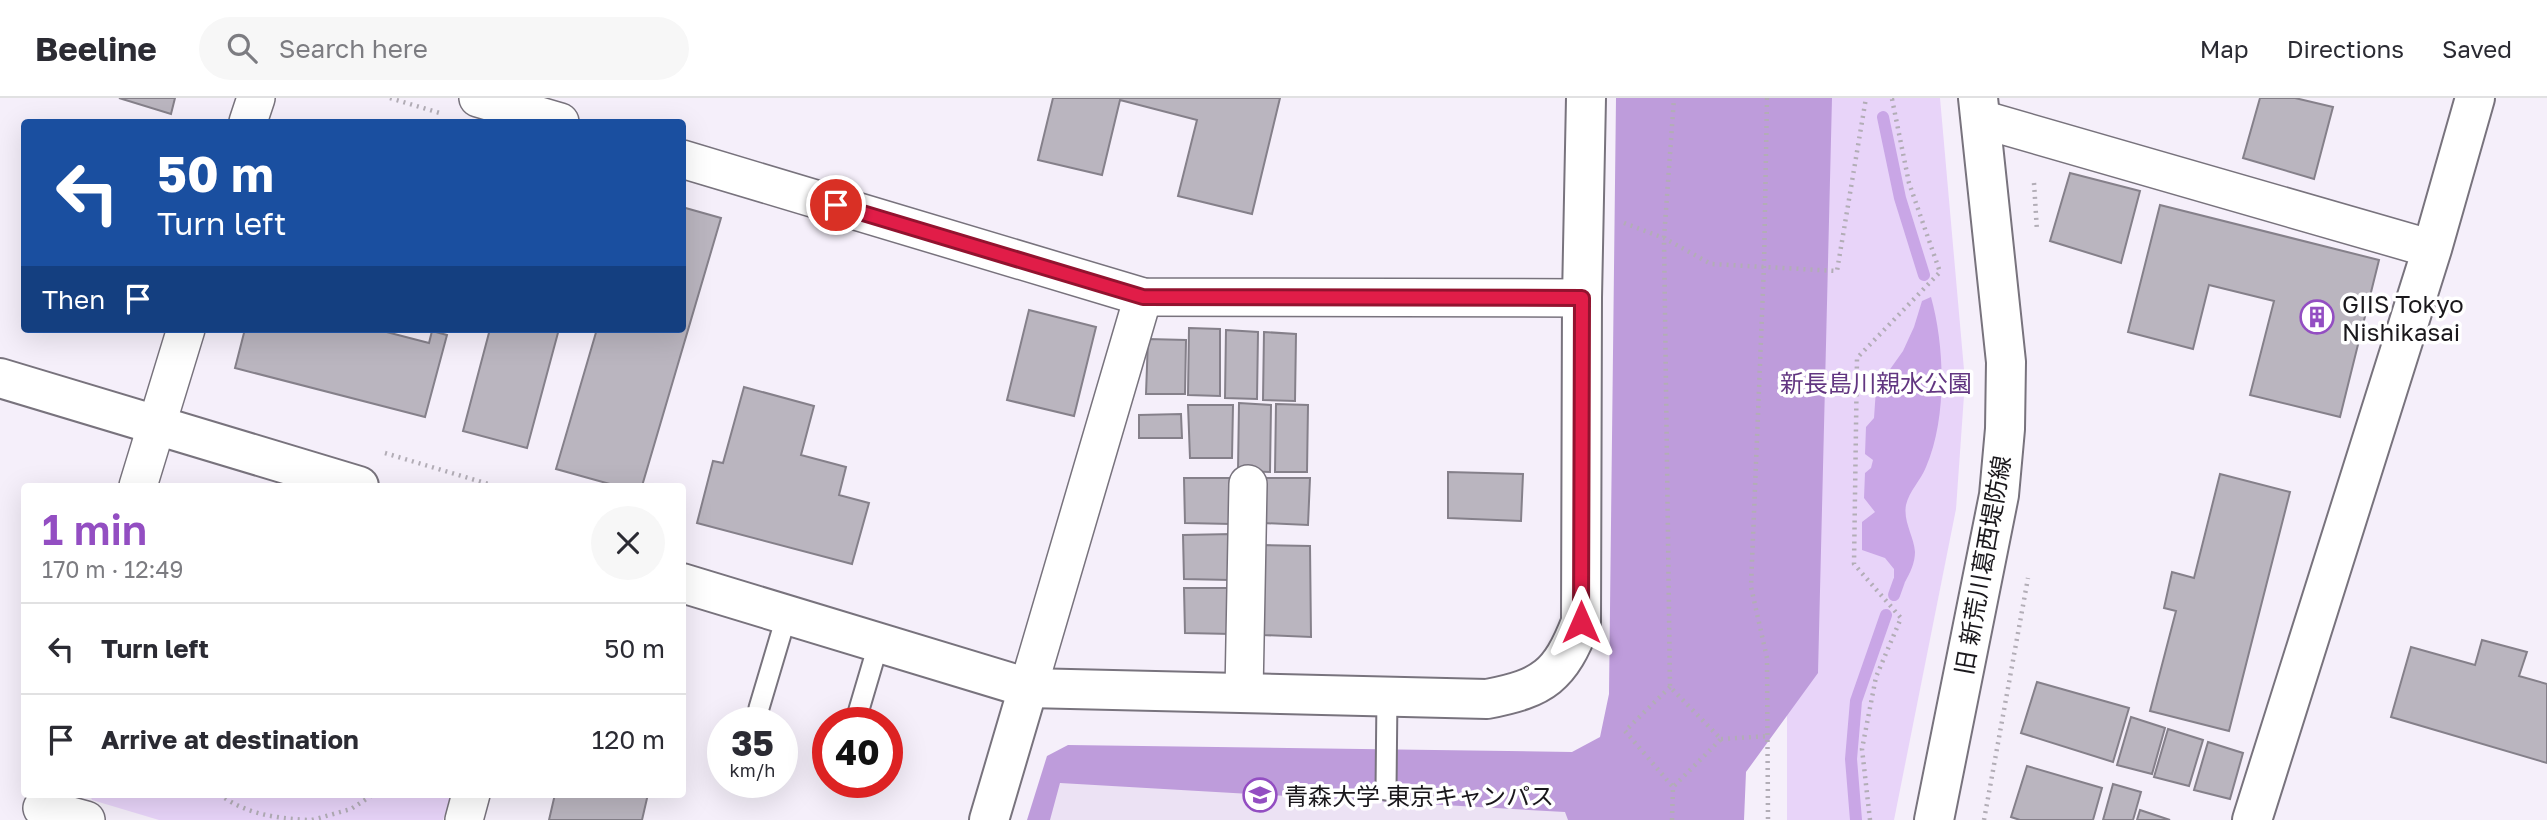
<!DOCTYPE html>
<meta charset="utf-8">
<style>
:root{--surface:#fff;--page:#f7f7f7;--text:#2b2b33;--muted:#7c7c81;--line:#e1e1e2;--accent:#934ec2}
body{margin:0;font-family:"Golos Text","Noto Sans JP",sans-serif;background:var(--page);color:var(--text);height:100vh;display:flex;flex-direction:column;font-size:26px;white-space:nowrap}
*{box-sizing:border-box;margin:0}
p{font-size:23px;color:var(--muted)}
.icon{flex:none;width:38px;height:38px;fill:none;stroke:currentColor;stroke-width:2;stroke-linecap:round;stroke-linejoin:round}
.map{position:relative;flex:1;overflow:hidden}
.side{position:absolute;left:21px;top:385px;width:665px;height:315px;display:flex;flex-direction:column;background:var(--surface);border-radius:7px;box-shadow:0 7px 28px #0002}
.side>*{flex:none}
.banner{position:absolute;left:21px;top:21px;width:665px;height:214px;border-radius:7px;box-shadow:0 7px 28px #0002;background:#1a4fa0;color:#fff;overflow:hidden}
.speed{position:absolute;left:707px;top:609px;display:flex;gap:14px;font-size:35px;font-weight:700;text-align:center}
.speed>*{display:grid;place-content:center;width:91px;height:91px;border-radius:50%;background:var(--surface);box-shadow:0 7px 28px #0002;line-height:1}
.speed small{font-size:18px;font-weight:400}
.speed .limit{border:10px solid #d22;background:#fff;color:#111}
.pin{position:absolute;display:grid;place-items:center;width:60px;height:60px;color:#fff;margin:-30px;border:4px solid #fff;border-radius:50%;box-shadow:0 2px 7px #0007}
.me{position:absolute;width:77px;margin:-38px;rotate:0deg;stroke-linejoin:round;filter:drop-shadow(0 0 5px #0008)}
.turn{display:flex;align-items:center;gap:24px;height:147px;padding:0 21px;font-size:32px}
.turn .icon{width:91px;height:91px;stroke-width:2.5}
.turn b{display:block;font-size:49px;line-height:60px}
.then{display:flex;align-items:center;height:66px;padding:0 21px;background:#0003;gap:14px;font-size:26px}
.round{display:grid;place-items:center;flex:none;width:74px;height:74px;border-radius:37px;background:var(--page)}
.head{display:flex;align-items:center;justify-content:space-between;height:119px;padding:0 21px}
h1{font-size:42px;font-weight:600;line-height:52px;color:var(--accent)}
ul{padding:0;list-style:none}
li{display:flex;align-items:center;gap:21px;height:91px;padding:0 21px;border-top:2px solid var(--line)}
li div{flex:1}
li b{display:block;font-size:26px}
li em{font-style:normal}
header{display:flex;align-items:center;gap:42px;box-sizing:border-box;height:98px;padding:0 35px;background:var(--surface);border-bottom:2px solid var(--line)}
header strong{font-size:33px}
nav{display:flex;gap:38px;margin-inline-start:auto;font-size:24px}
.search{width:490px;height:63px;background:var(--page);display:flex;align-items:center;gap:18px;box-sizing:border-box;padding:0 24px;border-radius:38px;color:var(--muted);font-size:26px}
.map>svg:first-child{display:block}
</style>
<header>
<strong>Beeline</strong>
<div class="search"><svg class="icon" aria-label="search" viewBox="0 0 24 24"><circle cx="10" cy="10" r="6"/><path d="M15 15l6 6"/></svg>Search here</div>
<nav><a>Map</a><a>Directions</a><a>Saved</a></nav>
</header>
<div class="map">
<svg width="2547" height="722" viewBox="0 0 2547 722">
<rect width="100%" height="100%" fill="#f5effa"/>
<polygon fill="#ece2f4" points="1046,672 1575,703 1581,722 1031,722"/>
<g fill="#e8d4f9">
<polygon points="1790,0 1940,0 1965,283 1956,411 1894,722 1787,722 1787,354"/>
<polygon points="90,697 90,696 451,697 443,722 159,722 92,702"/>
</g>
<polygon fill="#be9cdb" points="1616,0 1832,0 1818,575 1746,674 1744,722 1568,722 1565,714 1060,685 1050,722 1027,722 1047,658 1068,647 1572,654 1600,639 1609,596"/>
<path fill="#c9a6e6" d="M1931,199C1945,249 1947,321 1926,369C1921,382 1909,393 1906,407C1903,424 1914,438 1915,454C1915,465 1910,475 1905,484L1894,481V471L1885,460L1862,452V424L1875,414L1864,400L1865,375L1871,370L1873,362L1865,356L1866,329L1874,320L1876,291L1903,253L1914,229L1922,203Z"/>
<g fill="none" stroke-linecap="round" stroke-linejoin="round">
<g stroke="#c9a6e6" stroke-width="12">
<polyline points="1883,19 1900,100 1924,177"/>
<polyline points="1894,497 1899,483"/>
<polyline points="1856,722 1851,661 1856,603 1886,517"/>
</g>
</g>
<g fill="#bab5bf" stroke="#85808a" stroke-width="2">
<polygon points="119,0 175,0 171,16"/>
<polygon points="1053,0 1280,0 1252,116 1178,98 1197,22 1120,2 1102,77 1038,62"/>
<polygon points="2260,0 2295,0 2333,9 2314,81 2243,60"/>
<polygon points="2070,75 2140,93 2121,165 2050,143"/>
<polygon points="2160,107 2379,162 2340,319 2250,297 2274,203 2209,187 2193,251 2128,234"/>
<polygon points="682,109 721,120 642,388 617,388 556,371 597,231 682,231"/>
<polygon points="1029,212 1096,229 1074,318 1007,302"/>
<polygon points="1189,230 1220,231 1220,298 1188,297"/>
<polygon points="245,231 375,231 429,245 432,233 447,237 425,319 235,270"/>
<polygon points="490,231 559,231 527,350 463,333"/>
<polygon points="1226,232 1258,234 1257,301 1225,300"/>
<polygon points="1264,234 1296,236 1295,303 1263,302"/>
<polygon points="1148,241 1186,242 1185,296 1146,296"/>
<polygon points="744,289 814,308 801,357 846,369 839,397 869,405 852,466 697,425 713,363 723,365"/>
<polygon points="1239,305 1271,307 1270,374 1238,373"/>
<polygon points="1276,306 1308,307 1307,374 1275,374"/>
<polygon points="1188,307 1233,307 1232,360 1190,360"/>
<polygon points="1181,316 1182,340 1139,340 1139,317"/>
<polygon points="1448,374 1523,376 1521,423 1448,420"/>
<polygon points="2220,376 2290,394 2229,633 2150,613 2176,513 2164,510 2172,474 2194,480"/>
<polygon points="1184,380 1232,380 1231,426 1185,425"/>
<polygon points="1262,380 1310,380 1308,427 1263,425"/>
<polygon points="1231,436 1230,482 1184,481 1183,437"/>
<polygon points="1263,447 1310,448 1311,539 1263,537"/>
<polygon points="1184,490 1232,490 1231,536 1185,535"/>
<polygon points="2482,542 2527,554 2519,578 2547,586 2547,665 2391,619 2411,549 2475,567"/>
<polygon points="2037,584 2129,610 2113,664 2021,635"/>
<polygon points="2131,619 2165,630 2152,676 2117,667"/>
<polygon points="2168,631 2203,642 2189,688 2154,679"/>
<polygon points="2208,644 2243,655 2230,701 2194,692"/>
<polygon points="2027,668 2102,690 2093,722 2020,722 2011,719"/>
<polygon points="2113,686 2141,694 2133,722 2103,722"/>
<polygon points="555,696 648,696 642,722 549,722"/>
<polygon points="2140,712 2170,722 2137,722"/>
</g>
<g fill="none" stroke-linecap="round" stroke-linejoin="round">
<defs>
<g id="lane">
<polyline points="759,610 787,516"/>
<polyline points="855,625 879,544"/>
<polyline points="1386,692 1387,598"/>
</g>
<g id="street">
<polyline points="478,0 560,24"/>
<polyline points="1981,21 2432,151"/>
<polyline points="248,24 256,0"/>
<polyline points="682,61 1143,199 1582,200"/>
<polyline points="138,388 186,231"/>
<polyline points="1028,590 1143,199"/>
<polyline points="1244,595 1248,386"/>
<polyline points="42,710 86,722"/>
<polyline points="464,722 471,696"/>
</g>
<g id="secondary">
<polyline points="0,280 359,388"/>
<path d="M682,485L1028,590L1487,601C1544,590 1560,578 1581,524L1582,200L1586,0"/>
<polyline points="989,722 1028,590"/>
<polyline points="1934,722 1999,397 2005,331 2006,264 1978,0"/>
<polyline points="2252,722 2432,151 2475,0"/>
</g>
</defs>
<use href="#lane" stroke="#78737d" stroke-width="23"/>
<use href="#street" stroke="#78737d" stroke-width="40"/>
<use href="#secondary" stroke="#78737d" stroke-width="42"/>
<g stroke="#b2adb6" stroke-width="4.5" stroke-dasharray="2 5" stroke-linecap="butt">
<polyline points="390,0 443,16"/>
<polyline points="1767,0 1764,167 1751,489 1767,560 1768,722"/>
<polyline points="2034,85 2037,133"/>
<polyline points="1624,125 1664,140 1711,166 1837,173 1866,0"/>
<polyline points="385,355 495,388"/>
<polyline points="1670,589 1625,633 1673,689"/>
<polyline points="1721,641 1769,638"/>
<path d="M219,696C246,716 274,720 307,722"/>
<polyline points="312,722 351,711 374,696"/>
<polyline points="1672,722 1673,689 1721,641 1670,589 1664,140 1674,0"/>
<polyline points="1870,722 1862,651 1876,579 1901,520 1854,466 1857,260 1940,174 1909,85 1892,1 1889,0"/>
<polyline points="1984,722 2028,480"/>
</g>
<use href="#lane" stroke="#fff" stroke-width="19"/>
<use href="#street" stroke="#fff" stroke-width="37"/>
<use href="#secondary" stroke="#fff" stroke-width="38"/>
</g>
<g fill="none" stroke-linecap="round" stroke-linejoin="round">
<defs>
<polyline id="route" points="836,107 1143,199 1582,200 1581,524"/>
</defs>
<use href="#route" stroke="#92132f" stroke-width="18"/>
<use href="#route" stroke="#e11d48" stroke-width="12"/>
</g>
<defs>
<symbol id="building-ring" viewBox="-11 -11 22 22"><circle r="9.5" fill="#fff" stroke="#934ec2" stroke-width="1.5"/><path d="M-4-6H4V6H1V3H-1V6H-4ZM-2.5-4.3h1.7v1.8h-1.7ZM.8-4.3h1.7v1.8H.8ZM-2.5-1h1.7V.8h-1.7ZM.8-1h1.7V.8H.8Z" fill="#934ec2"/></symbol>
<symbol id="university-ring" viewBox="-11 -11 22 22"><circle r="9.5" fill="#fff" stroke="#934ec2" stroke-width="1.5"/><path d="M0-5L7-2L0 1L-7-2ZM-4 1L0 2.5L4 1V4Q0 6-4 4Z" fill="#934ec2"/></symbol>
</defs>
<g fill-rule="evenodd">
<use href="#building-ring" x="2298" y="200" width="38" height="38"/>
<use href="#university-ring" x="1241" y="678" width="38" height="38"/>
</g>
<g text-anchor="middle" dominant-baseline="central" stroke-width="7" stroke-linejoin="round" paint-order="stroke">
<g font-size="24" fill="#1a181c" stroke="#fff" text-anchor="start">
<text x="2342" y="205">GIIS Tokyo<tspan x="2342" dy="28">Nishikasai</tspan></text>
<text x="1284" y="697">青森大学 東京キャンパス</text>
</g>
<g font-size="24" fill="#623681" stroke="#fff">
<text x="1876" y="284">新長島川親水公園</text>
</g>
<g font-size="24" fill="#1a181c" stroke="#fff">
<text transform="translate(1982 467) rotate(-80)">旧 新荒川葛西堤防線</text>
</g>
</g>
</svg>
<div class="speed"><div>35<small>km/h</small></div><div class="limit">40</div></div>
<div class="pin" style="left:836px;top:107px;background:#d93025"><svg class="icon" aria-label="arrive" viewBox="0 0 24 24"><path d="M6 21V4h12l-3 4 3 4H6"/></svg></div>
<svg class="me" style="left:1581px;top:524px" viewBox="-20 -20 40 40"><path d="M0-17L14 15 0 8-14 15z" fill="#e11d48" stroke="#fff" stroke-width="4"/></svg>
<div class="banner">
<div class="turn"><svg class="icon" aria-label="left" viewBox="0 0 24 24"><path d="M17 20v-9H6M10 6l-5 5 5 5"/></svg><div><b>50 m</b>Turn left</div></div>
<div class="then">Then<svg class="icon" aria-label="arrive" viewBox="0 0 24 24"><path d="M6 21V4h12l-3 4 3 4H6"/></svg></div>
</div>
<section class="side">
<div class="head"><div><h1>1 min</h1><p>170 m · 12:49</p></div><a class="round"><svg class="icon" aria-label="close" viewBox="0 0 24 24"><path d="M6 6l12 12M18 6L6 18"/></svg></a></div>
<ul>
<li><svg class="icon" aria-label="left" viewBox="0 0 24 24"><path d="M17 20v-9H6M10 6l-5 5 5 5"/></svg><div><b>Turn left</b></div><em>50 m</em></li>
<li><svg class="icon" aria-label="arrive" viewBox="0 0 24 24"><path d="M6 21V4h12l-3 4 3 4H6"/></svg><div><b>Arrive at destination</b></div><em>120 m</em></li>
</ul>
</section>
</div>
